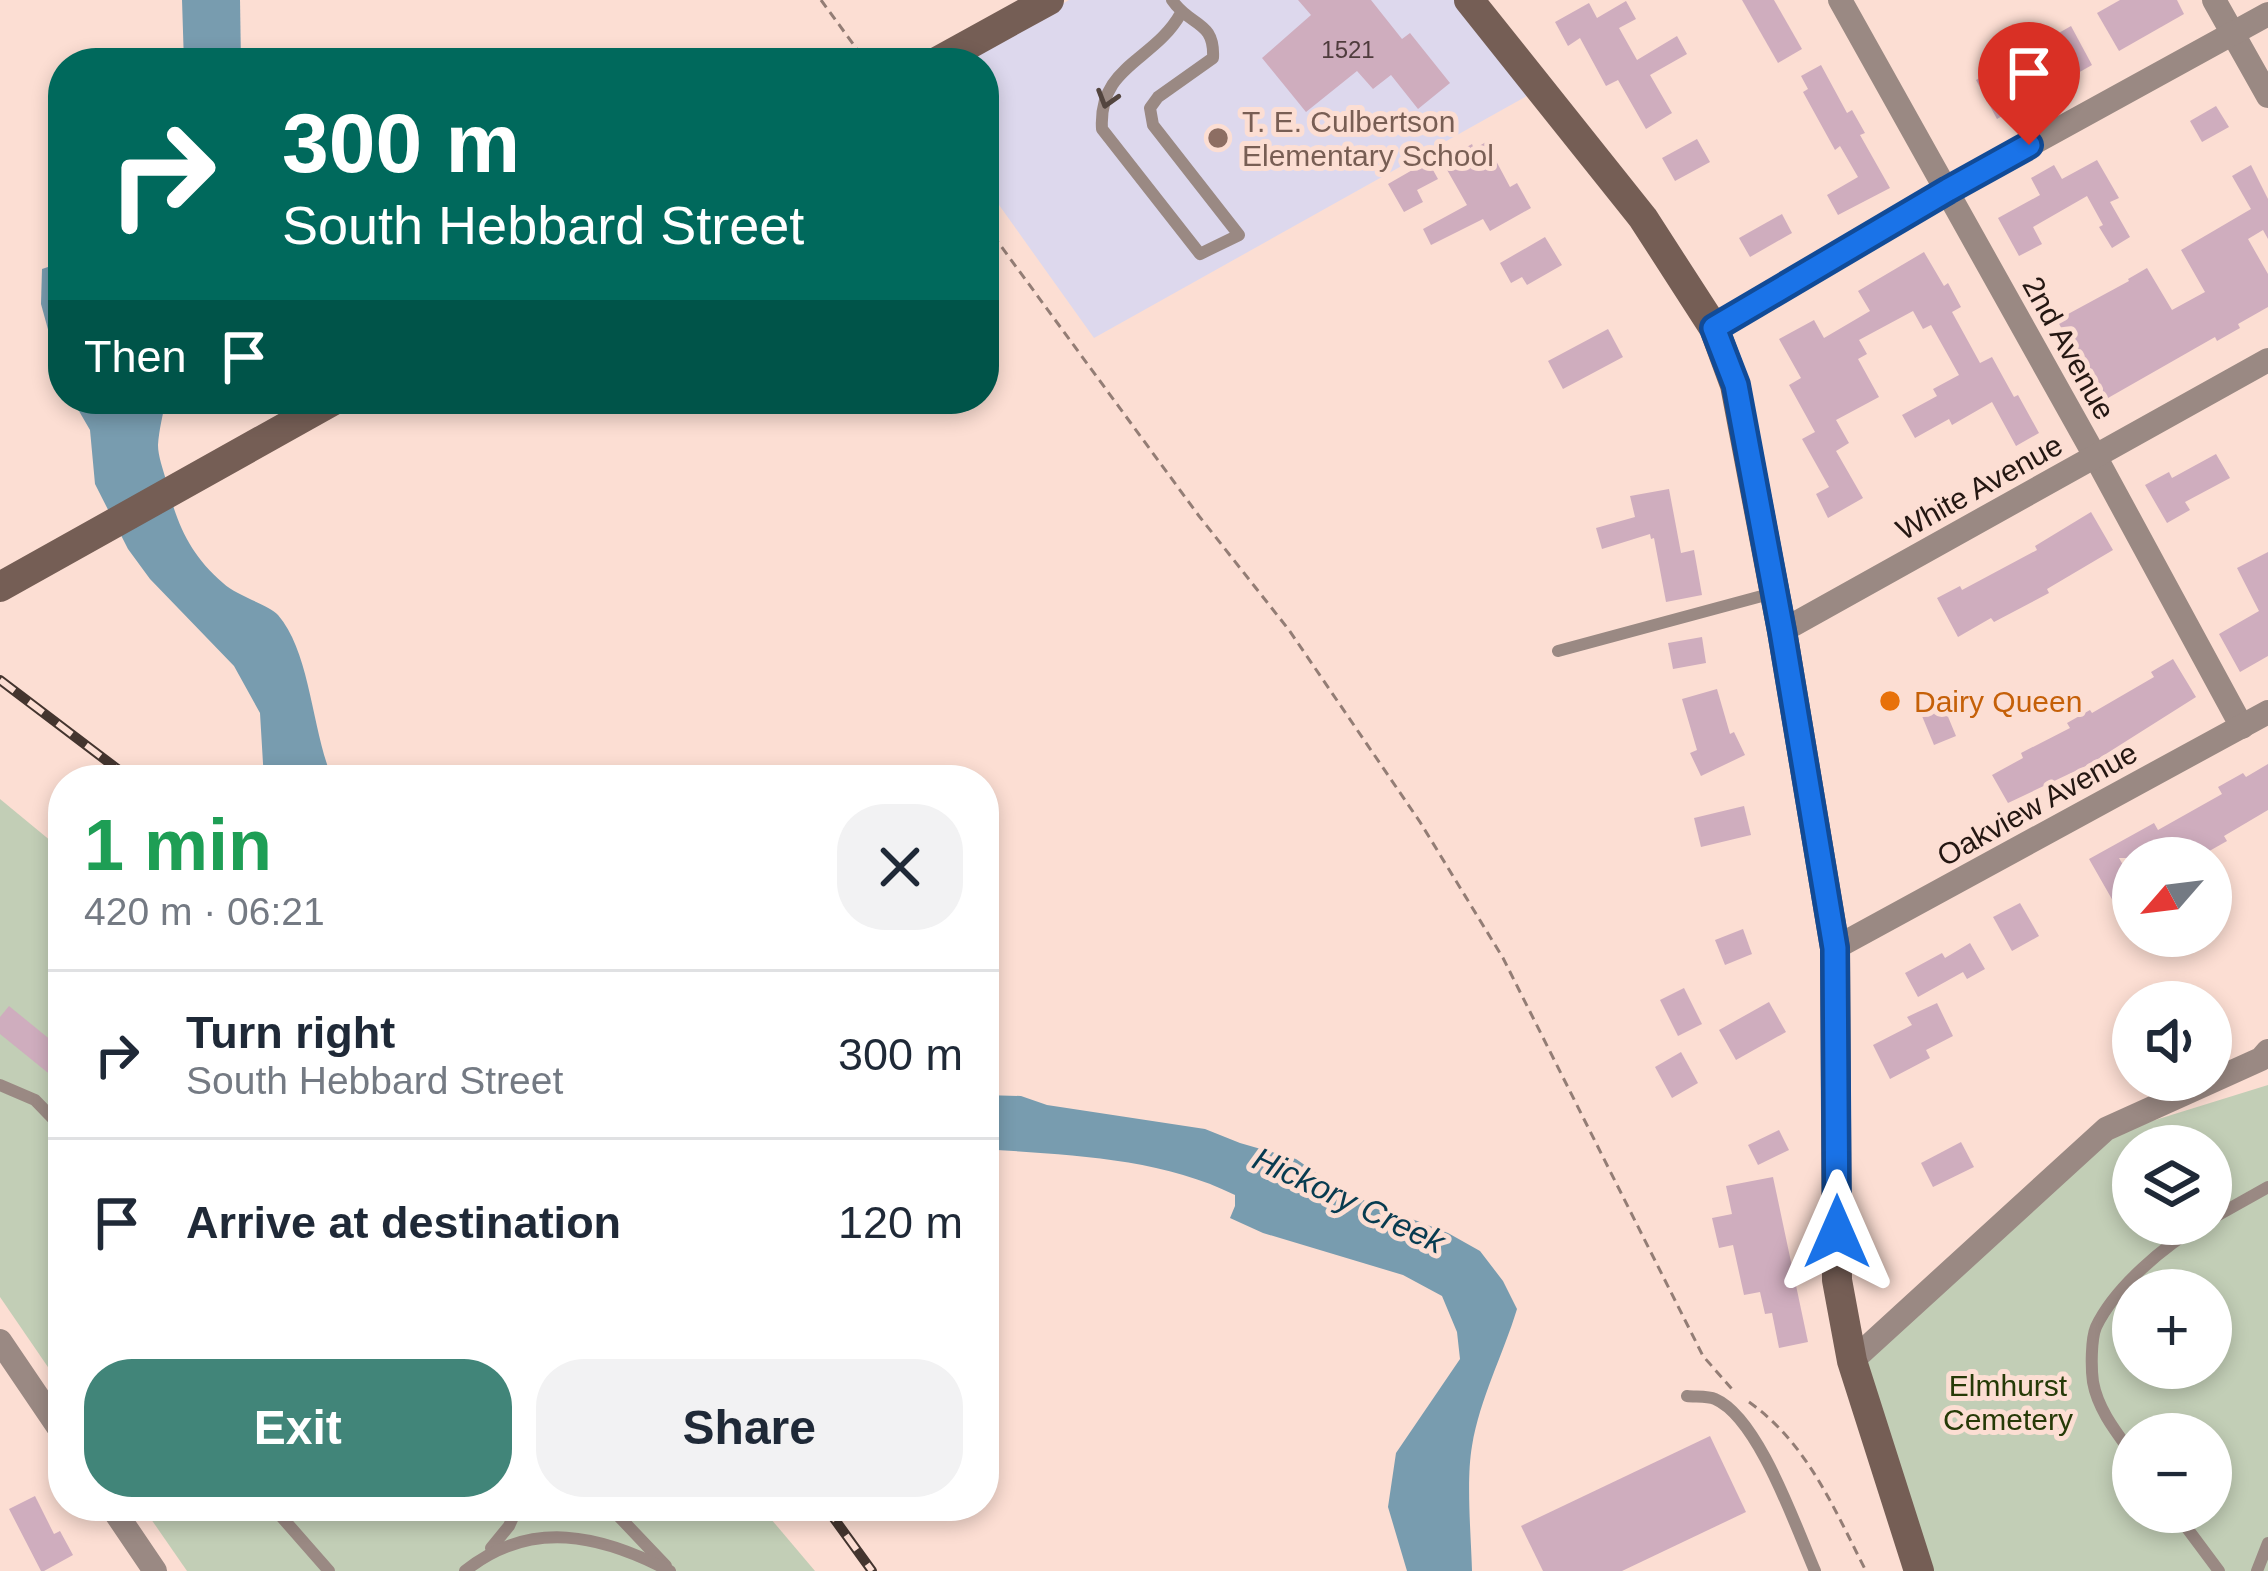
<!DOCTYPE html>
<meta charset="utf-8">
<style>
:root{--surface:#fff;--page:#f2f2f3;--text:#1f2937;--muted:#747a83;--line:#e0e1e3;--accent:#418579}
body{margin:0;font-family:Helvetica,sans-serif;background:var(--page);color:var(--text);height:100vh;display:flex;flex-direction:column;font-size:45px;white-space:nowrap}
*{box-sizing:border-box;margin:0}
p{font-size:39px;color:var(--muted)}
.icon{flex:none;width:66px;height:66px;fill:none;stroke:currentColor;stroke-width:2;stroke-linecap:round;stroke-linejoin:round}
.map{position:relative;flex:1;overflow:hidden}
.side{position:absolute;left:48px;top:765px;width:951px;height:756px;display:flex;flex-direction:column;background:var(--surface);border-radius:48px;box-shadow:0 6px 18px #0003}
.side>*{flex:none}
.banner{position:absolute;left:48px;top:48px;width:951px;height:366px;border-radius:48px;box-shadow:0 6px 18px #0003;background:#00695c;color:#fff;overflow:hidden}
.needle{width:78px;rotate:242deg}
.buttons{position:absolute;left:2112px;top:837px;display:grid;gap:24px}
.buttons a{display:grid;place-items:center;width:120px;height:120px;border-radius:50%;background:var(--surface);box-shadow:0 6px 18px #0003;font-size:60px}
.pin{position:absolute;display:grid;place-items:center;width:102px;height:102px;color:#fff;margin:-123px -51px;border-radius:50% 50% 50% 0;rotate:-45deg;box-shadow:0 0 12px #0007}
.pin .icon{rotate:45deg}
.me{position:absolute;width:132px;margin:-66px;rotate:0deg;stroke-linejoin:round;filter:drop-shadow(0 0 9px #0008)}
.turn{display:flex;align-items:center;gap:42px;height:252px;padding:0 36px;font-size:54px}
.turn .icon{width:156px;height:156px;stroke-width:2.5}
.turn b{display:block;font-size:84px;line-height:102px}
.then{display:flex;align-items:center;height:114px;padding:0 36px;background:#0003;gap:24px;font-size:45px}
.round{display:grid;place-items:center;flex:none;width:126px;height:126px;border-radius:48px;background:var(--page)}
.head{display:flex;align-items:center;justify-content:space-between;height:204px;padding:0 36px}
h1{font-size:72px;font-weight:700;line-height:90px;color:#1e9e55}
.action{display:flex;gap:24px;margin-top:auto;padding:24px 36px}
.action a{flex:1;height:138px;border-radius:48px;background:var(--accent);color:#fff;font-size:48px;font-weight:700;line-height:138px;text-align:center}
.action a+a{background:var(--page);color:var(--text)}
ul{padding:0;list-style:none}
li{display:flex;align-items:center;gap:36px;height:168px;padding:0 36px;border-top:3px solid var(--line)}
li div{flex:1}
li b{display:block;font-size:45px}
li em{font-style:normal}
.map>svg:first-child{display:block}
</style>
<div class="map">
<svg width="2268" height="1571" viewBox="0 0 2268 1571">
<rect width="100%" height="100%" fill="#fcded3"/>
<polygon fill="#ddd8ed" points="1069,0 1463,0 1534,92 1094,338 984,184 984,63 962,63"/>
<g fill="#c2ceb6" fill-rule="evenodd">
<polygon points="0,799 63,851 63,1389 0,1297"/>
<path d="M2268,1085V1571H1927L1859,1366L2110,1134ZM2133,1146H2211V1224H2133ZM2133,1290H2211V1368H2133ZM2133,1434H2211V1512H2133Z"/>
<polygon points="142,1506 760,1506 815,1571 187,1571"/>
</g>
<g fill="#789caf">
<polygon points="182,0 240,0 241,63 184,63"/>
<polygon points="57,264 63,265 63,384 41,304 42,269"/>
<path d="M72,399H166C163,414 159,430 158,445C158,456 163,469 166,480C176,522 189,554 223,583C237,596 269,605 278,615C311,653 312,733 333,780H264L260,713L234,666L150,579L128,549L95,484L90,430Z"/>
<path d="M984,1095L1021,1096L1047,1105L1205,1129L1240,1143L1296,1159L1345,1193L1448,1233L1480,1251L1503,1281L1517,1309C1503,1355 1480,1398 1472,1446C1466,1480 1471,1535 1472,1571H1407L1388,1507L1396,1453L1460,1359L1457,1332L1442,1296L1403,1275L1263,1233L1230,1218L1235,1206V1195C1159,1157 1067,1155 984,1149Z"/>
</g>
<g fill="#cfadbe">
<polygon points="1298,0 1371,0 1402,39 1410,33 1450,83 1418,109 1391,75 1373,89 1357,71 1306,112 1262,58 1311,15"/>
<polygon points="1742,0 1774,0 1802,49 1778,63"/>
<polygon points="2120,0 2177,0 2184,14 2119,51 2097,13"/>
<polygon points="1626,1 1636,19 1619,28 1637,60 1677,36 1687,54 1650,75 1672,113 1646,129 1618,80 1606,86 1580,38 1568,46 1555,22 1589,3 1597,18"/>
<polygon points="2071,26 2092,65 1997,119 1976,80"/>
<polygon points="1821,65 1847,113 1852,110 1865,133 1860,135 1890,188 1838,215 1827,195 1858,177 1840,146 1835,150 1803,92 1808,89 1801,76"/>
<polygon points="2216,106 2229,127 2202,142 2190,121"/>
<polygon points="1697,139 1710,162 1675,181 1662,158"/>
<polygon points="1486,142 1510,187 1517,183 1531,208 1490,231 1483,219 1431,245 1423,229 1467,205 1442,161 1472,144 1474,149"/>
<polygon points="2097,160 2119,198 2110,202 2130,237 2112,248 2099,227 2103,225 2087,196 2033,227 2042,244 2019,256 1998,218 2040,195 2031,178 2054,165 2062,179"/>
<polygon points="1428,161 1438,179 1417,190 1423,202 1404,212 1388,184"/>
<polygon points="2251,165 2268,199 2268,239 2263,230 2248,239 2268,274 2268,307 2238,324 2240,328 2217,341 2215,337 2101,402 2057,320 2129,281 2128,279 2147,268 2172,310 2205,292 2181,250 2251,209 2232,176"/>
<polygon points="1782,214 1792,233 1750,257 1739,238"/>
<polygon points="1545,237 1562,265 1527,285 1522,277 1511,283 1500,263"/>
<polygon points="1924,252 1944,286 1948,283 1961,307 1952,312 1980,363 1992,357 2014,397 2018,395 2039,433 2016,446 1992,402 1952,425 1949,419 1915,438 1902,415 1937,396 1933,389 1959,375 1931,325 1923,329 1913,311 1859,340 1867,354 1858,359 1879,397 1836,420 1849,443 1836,451 1863,498 1828,518 1816,494 1829,487 1802,439 1815,432 1789,385 1801,378 1779,339 1814,320 1824,338 1870,311 1858,291"/>
<polygon points="1608,329 1623,357 1563,389 1548,361"/>
<polygon points="2216,454 2230,478 2185,502 2190,510 2167,523 2145,485 2169,472 2172,478"/>
<polygon points="1669,489 1681,553 1694,550 1702,595 1666,602 1654,538 1651,539 1650,534 1602,549 1596,528 1635,517 1630,496"/>
<polygon points="2091,512 2113,550 2047,589 2049,593 1994,622 1991,618 1958,637 1937,598 1960,586 1962,590 2037,550 2035,546"/>
<polygon points="2268,552 2268,656 2240,672 2219,634 2259,611 2237,568"/>
<polygon points="1702,637 1706,663 1673,669 1668,643"/>
<polygon points="2173,659 2196,697 2090,764 2008,803 1992,775 2023,758 2021,753 2070,728 2067,723 2090,710 2092,713 2154,677 2151,672"/>
<polygon points="1717,689 1730,734 1734,732 1745,755 1701,776 1690,753 1697,750 1682,699"/>
<polygon points="1944,707 1956,736 1934,745 1922,716"/>
<polygon points="2268,764 2268,810 2224,836 2227,841 2197,858 2119,858 2133,882 2133,890 2113,901 2089,859 2154,823 2158,830 2222,794 2218,787 2243,773 2246,777"/>
<polygon points="1744,806 1751,835 1701,847 1694,818"/>
<polygon points="2020,903 2039,936 2012,951 1993,917"/>
<polygon points="1743,929 1752,954 1725,965 1715,940"/>
<polygon points="1970,943 1985,969 1967,979 1963,972 1918,997 1905,973 1942,953 1945,958"/>
<polygon points="1684,988 1702,1024 1678,1036 1660,1000"/>
<polygon points="1769,1002 1786,1032 1736,1060 1719,1030"/>
<polygon points="1937,1003 1953,1036 1926,1050 1930,1058 1890,1079 1873,1045 1912,1025 1907,1017"/>
<polygon points="9,1006 63,1050 63,1085 0,1034 0,1017"/>
<polygon points="1681,1052 1698,1083 1672,1098 1655,1067"/>
<polygon points="1779,1130 1789,1150 1758,1165 1748,1145"/>
<polygon points="1961,1142 1974,1167 1933,1187 1921,1163"/>
<polygon points="1773,1177 1808,1342 1779,1348 1772,1313 1765,1314 1760,1292 1744,1295 1733,1245 1719,1248 1712,1218 1732,1214 1726,1186"/>
<polygon points="1710,1436 1746,1512 1622,1571 1543,1571 1521,1526"/>
<polygon points="35,1496 54,1534 60,1531 73,1555 44,1571 41,1571 9,1509"/>
</g>
<g fill="none" stroke-linecap="round" stroke-linejoin="round">
<g stroke="#937d75" stroke-width="3" stroke-dasharray="9 6" stroke-linecap="butt">
<polyline points="821,0 867,63"/>
<polyline points="984,223 1199,516 1289,630 1420,822 1503,958 1703,1356 1732,1389"/>
<path d="M1749,1402C1808,1444 1834,1509 1866,1571"/>
</g>
<g stroke="#9a8983" stroke-width="12">
<path d="M1172,0C1190,27 1215,20 1213,58L1158,97L1150,108L1153,125L1239,235L1200,254L1102,129C1098,65 1154,62 1181,13"/>
<polyline points="1558,651 1773,593"/>
<polyline points="0,1085 35,1100 63,1129"/>
<polyline points="2211,1219 2268,1187"/>
<path d="M1687,1396C1695,1397 1708,1396 1715,1399C1759,1418 1796,1528 1815,1571"/>
<path d="M2133,1455C2117,1433 2098,1410 2093,1382C2091,1368 2091,1339 2096,1327C2115,1287 2165,1245 2202,1224"/>
<polyline points="272,1506 329,1571"/>
<polyline points="609,1506 666,1566"/>
<polyline points="2175,1512 2219,1571"/>
<polyline points="491,1548 509,1526 518,1506"/>
<path d="M465,1571C531,1518 601,1535 670,1571"/>
<polyline points="2257,1571 2268,1543"/>
</g>
<g stroke="#9a8983" stroke-width="24">
<polyline points="1840,0 2095,456 2242,727"/>
<polyline points="2214,0 2268,96"/>
<polyline points="1714,328 1948,190 2268,14"/>
<polyline points="1782,631 2268,360"/>
<polyline points="1835,948 2268,712"/>
<polyline points="0,1341 63,1434"/>
<polyline points="1852,1361 2106,1129 2261,1059 2268,1051"/>
<polyline points="111,1506 155,1571"/>
</g>
<g stroke="#755e55" stroke-width="30">
<polyline points="1469,0 1643,218 1714,328 1735,385 1782,631 1835,948 1837,1280 1852,1361 1919,1571"/>
<polyline points="935,63 1049,0"/>
<polyline points="0,587 336,399"/>
</g>
<defs>
<g id="rail">
<polyline points="0,680 132,780"/>
<polyline points="825,1506 872,1571"/>
</g>
</defs>
<use href="#rail" stroke="#44352f" stroke-width="10"/>
<use href="#rail" stroke="#fcded3" stroke-width="6" stroke-dasharray="18" stroke-linecap="butt"/>
</g>
<defs><path id="oneway-chevron" d="M-2-3.5L2.5 0L-2 3.5" fill="none" stroke-width="1.6" stroke-linecap="round" stroke-linejoin="round" transform="scale(3)"/></defs>
<use stroke="#53453f" href="#oneway-chevron" transform="translate(1107 99) rotate(107)"/>
<g fill="none" stroke-linecap="round" stroke-linejoin="round">
<defs>
<polyline id="route" points="1837,1232 1835,948 1782,631 1736,385 1714,328 1948,190 2029,145"/>
</defs>
<use href="#route" stroke="#114b97" stroke-width="30"/>
<use href="#route" stroke="#1a73e8" stroke-width="21"/>
</g>
<circle fill="#8d6e63" stroke="#fcded3" stroke-width="4.5" cx="1218" cy="138" r="12"/>
<circle fill="#e8710a" stroke="#fcded3" stroke-width="4.5" cx="1890" cy="701" r="12"/>
<g text-anchor="middle" dominant-baseline="central" stroke-width="10" stroke-linejoin="round" paint-order="stroke">
<g font-size="24" fill="#4f3c3d">
<text x="1348" y="49">1521</text>
</g>
<g font-size="30" fill="#785e54" stroke="#fcded3" text-anchor="start">
<text x="1242" y="121">T. E. Culbertson<tspan x="1242" dy="34">Elementary School</tspan></text>
</g>
<g font-size="30" fill="#241712" stroke="#fcded3">
<text transform="translate(2069 348) rotate(61)">2nd Avenue</text>
<text transform="translate(1979 487) rotate(-29)">White Avenue</text>
<text transform="translate(2037 804) rotate(-29)">Oakview Avenue</text>
</g>
<g font-size="30" fill="#c56008" stroke="#fcded3" text-anchor="start">
<text x="1914" y="701">Dairy Queen</text>
</g>
<g font-size="30" fill="#263a07" stroke="#fcded3">
<text x="2008" y="1385">Elmhurst<tspan x="2008" dy="34">Cemetery</tspan></text>
</g>
<g font-size="33" font-style="italic" fill="#073b50" stroke="#fcded3">
<text transform="translate(1349 1200) rotate(25)">Hickory Creek</text>
</g>
</g>
</svg>
<div class="buttons">
<a><svg class="needle" viewBox="-14 -14 28 28"><path d="M0-13l5 13h-10z" fill="#e53935"/><path d="M0 13l5-13h-10z" fill="#747a83"/></svg></a>
<a><svg class="icon" aria-label="sound" viewBox="0 0 24 24"><path d="M4 9h4l5-4v14l-5-4H4zM17 9q2 3 0 6"/></svg></a>
<a><svg class="icon" aria-label="layers" viewBox="0 0 24 24"><path d="M12 4l9 5-9 5-9-5zM3 14l9 5 9-5"/></svg></a>
<a>+</a>
<a>−</a>
</div>
<div class="pin" style="left:2029px;top:145px;background:#d93025"><svg class="icon" aria-label="arrive" viewBox="0 0 24 24"><path d="M6 21V4h12l-3 4 3 4H6"/></svg></div>
<svg class="me" style="left:1837px;top:1232px" viewBox="-20 -20 40 40"><path d="M0-17L14 15 0 8-14 15z" fill="#1a73e8" stroke="#fff" stroke-width="4"/></svg>
<div class="banner">
<div class="turn"><svg class="icon" aria-label="right" viewBox="0 0 24 24"><path d="M7 20v-9h11M14 6l5 5-5 5"/></svg><div><b>300 m</b>South Hebbard Street</div></div>
<div class="then">Then<svg class="icon" aria-label="arrive" viewBox="0 0 24 24"><path d="M6 21V4h12l-3 4 3 4H6"/></svg></div>
</div>
<section class="side">
<div class="head"><div><h1>1 min</h1><p>420 m · 06:21</p></div><a class="round"><svg class="icon" aria-label="close" viewBox="0 0 24 24"><path d="M6 6l12 12M18 6L6 18"/></svg></a></div>
<ul>
<li><svg class="icon" aria-label="right" viewBox="0 0 24 24"><path d="M7 20v-9h11M14 6l5 5-5 5"/></svg><div><b>Turn right</b><p>South Hebbard Street</p></div><em>300 m</em></li>
<li><svg class="icon" aria-label="arrive" viewBox="0 0 24 24"><path d="M6 21V4h12l-3 4 3 4H6"/></svg><div><b>Arrive at destination</b></div><em>120 m</em></li>
</ul>
<div class="action"><a>Exit</a><a>Share</a></div>
</section>
</div>
